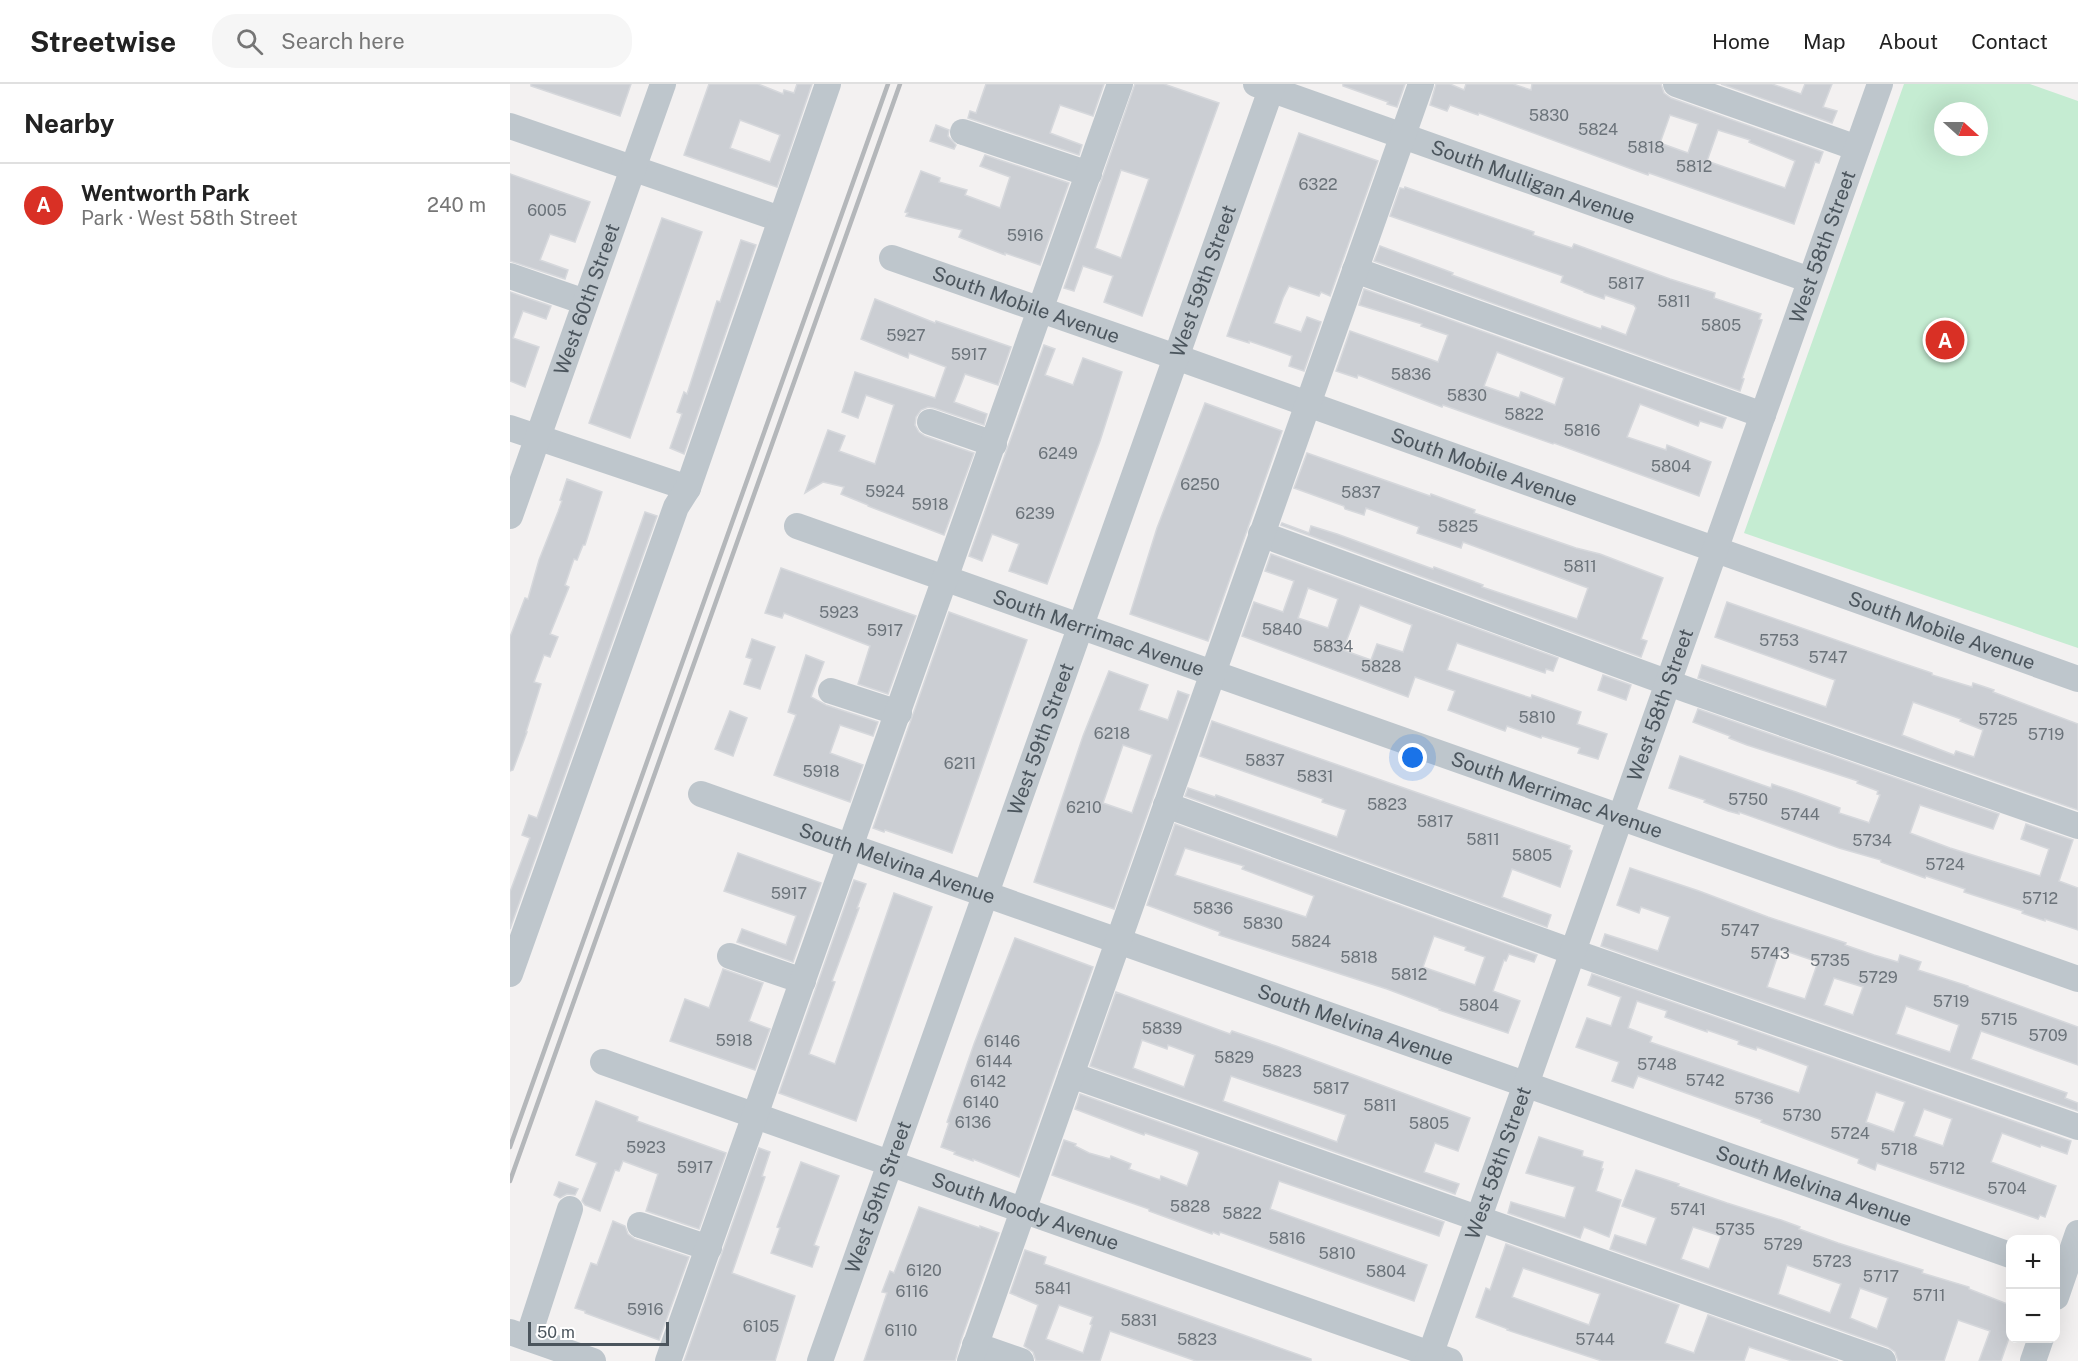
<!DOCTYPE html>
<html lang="en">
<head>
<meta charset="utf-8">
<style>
	:root { --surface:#fff; --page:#f6f6f6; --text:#222; --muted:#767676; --line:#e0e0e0; --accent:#d93025 }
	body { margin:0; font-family:"Public Sans",sans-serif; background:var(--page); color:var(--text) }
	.controls { position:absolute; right:18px; bottom:18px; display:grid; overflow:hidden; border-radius:12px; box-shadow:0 6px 24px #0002 }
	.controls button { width:54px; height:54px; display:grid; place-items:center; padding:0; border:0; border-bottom:2px solid var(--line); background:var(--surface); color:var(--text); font:30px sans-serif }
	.compass { position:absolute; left:1424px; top:18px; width:54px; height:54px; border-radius:50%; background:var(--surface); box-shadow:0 6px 24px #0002; rotate:111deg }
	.scale { position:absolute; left:18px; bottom:15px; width:141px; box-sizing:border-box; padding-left:6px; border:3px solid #4b555d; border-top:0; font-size:16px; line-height:21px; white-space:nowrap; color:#4b555d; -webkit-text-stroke:4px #fff; paint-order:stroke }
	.you { position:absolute; left:903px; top:674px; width:21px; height:21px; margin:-15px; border:4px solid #fff; border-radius:50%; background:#1a73e8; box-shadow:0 0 0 9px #1a73e833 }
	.badge { display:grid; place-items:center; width:39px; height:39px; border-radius:50%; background:var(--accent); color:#fff; font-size:20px; font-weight:700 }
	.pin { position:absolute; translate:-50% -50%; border:3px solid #fff; box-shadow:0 2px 6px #0006 }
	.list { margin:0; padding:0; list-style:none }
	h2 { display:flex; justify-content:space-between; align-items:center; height:78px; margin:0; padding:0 24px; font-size:26px }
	h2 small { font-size:20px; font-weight:400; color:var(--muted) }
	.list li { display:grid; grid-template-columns:39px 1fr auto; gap:18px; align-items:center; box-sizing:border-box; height:84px; padding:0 24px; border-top:2px solid var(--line) }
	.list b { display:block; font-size:22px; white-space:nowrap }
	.list p { margin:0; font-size:20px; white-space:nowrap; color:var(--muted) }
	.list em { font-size:20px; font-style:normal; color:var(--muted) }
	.icon { flex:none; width:33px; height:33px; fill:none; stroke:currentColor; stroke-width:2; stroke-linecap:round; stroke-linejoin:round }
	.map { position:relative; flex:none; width:1568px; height:1277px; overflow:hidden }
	header { display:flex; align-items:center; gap:36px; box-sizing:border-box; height:84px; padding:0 30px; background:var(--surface); border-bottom:2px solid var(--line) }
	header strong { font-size:28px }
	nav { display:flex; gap:33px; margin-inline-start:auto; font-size:21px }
	.search { width:420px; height:54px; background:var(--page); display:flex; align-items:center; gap:15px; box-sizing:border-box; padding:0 21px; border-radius:24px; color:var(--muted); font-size:22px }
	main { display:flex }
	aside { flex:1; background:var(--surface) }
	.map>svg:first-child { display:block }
	.green { fill:#c5ecd2; fill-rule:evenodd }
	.building { fill:#cbced3; stroke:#d6d8dc; stroke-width:1.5; fill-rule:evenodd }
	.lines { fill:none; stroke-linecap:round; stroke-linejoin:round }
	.minor { stroke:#bec6cc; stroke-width:26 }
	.rail { stroke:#b4b7ba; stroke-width:4.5 }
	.labels { text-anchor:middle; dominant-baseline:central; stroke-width:5; stroke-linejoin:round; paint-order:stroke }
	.number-label { font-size:16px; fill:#6b737a }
	.street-label { font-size:20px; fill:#4b555d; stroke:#fff }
</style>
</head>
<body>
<header>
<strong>Streetwise</strong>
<div class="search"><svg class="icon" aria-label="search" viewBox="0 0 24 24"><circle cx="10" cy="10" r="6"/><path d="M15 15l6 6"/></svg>Search here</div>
<nav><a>Home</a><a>Map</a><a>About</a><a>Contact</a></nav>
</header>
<main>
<aside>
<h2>Nearby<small></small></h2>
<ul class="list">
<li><span class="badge">A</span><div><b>Wentworth Park</b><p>Park · West 58th Street</p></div><em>240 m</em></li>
</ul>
</aside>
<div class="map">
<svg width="1568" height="1277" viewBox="0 0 1568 1277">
	<rect width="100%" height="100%" fill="#f3f1f1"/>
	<path class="green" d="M1394 0H1520L1568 17V564L1234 449ZM1433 27H1469V63H1433Z"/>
	<g class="building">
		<polygon points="21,0 121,0 110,32 21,2"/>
		<path d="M199 0H248L273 10 274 6 284 9 287 0H302L267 103 174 71ZM230 36 270 51 260 78 220 64Z"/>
		<polygon points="476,0 594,0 583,32 550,21 540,49 572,61 569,71 458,34 460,27 466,29"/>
		<path d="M625 0H654L709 19 632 232 594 218 603 192 573 182 564 207 554 204ZM611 86 639 95 611 174 585 164Z"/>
		<polygon points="833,0 895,0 887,23 877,20 878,18 833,2"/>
		<path d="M926 0H940L954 6 956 0H1003L1021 6 1022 0H1151L1154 9 1161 14 1313 68 1309 79 1305 78 1284 140 1139 89 1138 91 969 29 968 31 940 21 937 27 920 21ZM1160 31 1188 40 1178 69 1150 59ZM1208 46 1240 56 1239 58 1285 77 1275 104 1197 77Z"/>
		<polygon points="1211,0 1262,0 1291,10 1295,0 1322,0 1313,23 1327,27 1322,39"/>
		<polygon points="426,41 439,46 438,52 446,61 444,65 420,57"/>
		<polygon points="789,49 868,77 820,212 811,208 809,212 779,202 773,214 764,239 791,248 797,233 811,238 794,287 779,282 782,272 739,257 739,259 717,252"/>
		<polygon points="475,71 559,99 530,181 495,169 495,171 449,153 452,146 396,132 398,129 395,128 411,87 430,94 429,98 457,106 455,111 490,124 500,93 470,82"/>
		<polygon points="0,90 80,118 65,158 40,150 30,176 58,186 55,195 0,177"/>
		<polygon points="895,103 1024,148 1023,151 1062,164 1064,160 1160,195 1205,209 1204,214 1251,230 1249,235 1252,236 1232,294 1234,295 1230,307 864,177 870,162 943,189 942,191 1057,233 1091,245 1092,242 1116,251 1126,224 1124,221 1095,211 1094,215 1074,208 1074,207 1051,198 1053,192 880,132 890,104 894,105"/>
		<polygon points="152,134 192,148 120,354 79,339"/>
		<polygon points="231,156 246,161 174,370 160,364 172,330 167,328 174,308 177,310 207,217 210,218"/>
		<path d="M854 205 1216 334 1212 344 1190 337 1188 342 1130 320 1117 353 1156 366 1157 361 1201 378 1189 412 1044 359 1043 360 933 321 932 323 848 291 847 294 826 287 840 247 928 278 938 251 911 242 912 240 849 221ZM987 268 1054 294 1045 321 1011 308 1009 314 974 302Z"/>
		<polygon points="0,208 41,222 36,235 13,227 3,254 29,263 15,303 0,297"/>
		<polygon points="365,215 425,239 426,237 501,263 488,301 455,290 444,318 477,330 474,341 424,324 418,323 411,326 406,333 405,341 409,348 415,352 464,369 434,451 358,422 358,421 331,410 334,403 313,398 295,409 318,346 335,352 329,367 365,380 384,321 356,311 348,334 332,328 345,288 425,314 436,283 399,269 398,274 351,255"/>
		<polygon points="534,261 545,265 535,291 563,301 573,274 612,288 590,357 537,500 499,487 509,460 482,450 472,477 459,472"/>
		<polygon points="695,319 772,347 698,557 620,530 647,444"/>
		<polygon points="797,369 920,412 921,410 940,417 965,426 964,429 1066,464 1090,470 1153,494 1131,555 1137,557 1131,573 771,441 772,439 799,449 801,442 827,450 923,485 924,483 973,501 972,503 1067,535 1078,504 953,458 951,464 907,449 909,443 856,424 854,431 835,425 834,422 784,404"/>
		<polygon points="57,395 92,408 75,461 73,461 67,476 64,475 55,501 59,503 40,550 48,553 40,573 34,571 24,598 31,600 16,648 17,648 3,686 0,687 0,553 15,514 18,515 29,476 48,428 52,417 50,416"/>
		<polygon points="135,428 147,432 0,845 0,808 20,754 12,751 19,731 27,734"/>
		<path d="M761 470 1048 574 1043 587 1036 585 1035 589 947 559 937 586 1021 614 1022 611 1071 628 1067 640 1097 650 1088 675 1068 669 1070 664 1032 652 1031 654 997 642 995 647 938 626 945 607 905 593 898 613 732 552 744 518 773 528 784 497 755 487ZM798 504 828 515 818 544 788 534ZM850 521 902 541 893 568 867 560 861 576 833 566Z"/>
		<polygon points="271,484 406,532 378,610 348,600 360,562 274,529 272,534 255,529"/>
		<path d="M1217 518 1392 579 1422 589V591L1462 603 1463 599 1484 606 1483 608 1568 640V726L1188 594 1192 581 1316 623 1325 596 1205 553ZM1403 618 1451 635 1450 637 1473 646 1464 673 1446 667 1444 671 1392 651Z"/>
		<polygon points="439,528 517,556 442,769 375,746 374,748 363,744"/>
		<polygon points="242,555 265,563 250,605 234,600 242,575 236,573"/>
		<polygon points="296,571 314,578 301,613 316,621 368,638 363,652 330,641 320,669 353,681 340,718 264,691 286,631 278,628"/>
		<path d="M599 587 638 601 629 626 658 636 668 607 679 611 604 825 524 798 573 652ZM613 661 642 671 622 729 593 719Z"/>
		<polygon points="1093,591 1121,601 1116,616 1088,606"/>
		<polygon points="1188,625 1489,730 1483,745 1410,721 1400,749 1440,764 1530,792 1539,765 1511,755 1516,740 1563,756 1549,797 1568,804 1568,846 1535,835 1535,837 1512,829 1513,827 1454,808 1455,805 1416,792 1415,794 1371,778 1371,776 1329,764 1229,728 1229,730 1218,727 1194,718 1195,716 1159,704 1170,672 1261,704 1262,700 1286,708 1330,724 1329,729 1357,738 1359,739 1370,711 1367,710 1368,707 1347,699 1348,697 1237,661 1219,654 1220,652 1183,638"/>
		<polygon points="220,627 237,634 223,672 205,665"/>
		<polygon points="702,637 1060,762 1059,765 1062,767 1050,803 1002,785 992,813 1041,831 1037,843 675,712 678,704 705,713 706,711 827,753 836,726 812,718 813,715 690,672"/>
		<path d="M665 740 1027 871 1024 878 999 870 996 877 994 876 983 907 1010 917 998 949 929 926 930 925 877 905 709 851 710 848 637 821ZM675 764 734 782 732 785 804 812 796 833 665 791ZM924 852 956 863 955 866 975 873 965 901 913 883Z"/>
		<polygon points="228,769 311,799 283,878 227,858 232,845 276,861 286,832 214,807"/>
		<path d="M1120 784 1189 807 1258 833 1336 859 1335 861 1364 871 1388 878 1390 871 1411 878 1408 886 1458 902V903L1568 943V981L1471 947 1461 975 1557 1009 1555 1014 1568 1019V1027L1091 862 1095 850 1148 867 1160 833 1131 823 1129 829 1107 821ZM1270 865 1308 878 1295 915 1257 903ZM1324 894 1353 903 1343 931 1314 921ZM1396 922 1449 941 1440 968 1386 950Z"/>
		<polygon points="344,796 356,800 347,824 349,824 322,897 325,898 299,970 325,980 384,809 422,823 346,1037 269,1009"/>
		<polygon points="505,854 583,883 509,1093 463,1075 463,1077 444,1070 445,1068 431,1063 439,1039 437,1038 464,960"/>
		<polygon points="213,885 253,899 239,937 260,945 245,986 160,957 175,915 199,924"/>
		<path d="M1082 890 1561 1057 1557 1070 1531 1061 1530 1063 1492 1049 1481 1078 1546 1102 1535 1133 1530 1131 1528 1135 1367 1079 1365 1086 1348 1079 1349 1075 1251 1038 1252 1036 1128 992 1123 1004 1102 997 1109 978 1066 963 1077 934 1101 942 1111 913 1078 901ZM1127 917 1157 927 1155 933 1197 948V946L1229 957 1228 960 1246 966 1247 963 1298 982 1289 1009 1140 958 1142 953 1118 944ZM1366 1008 1395 1018 1384 1048 1356 1038ZM1414 1025 1442 1035 1433 1062 1404 1052Z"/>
		<path d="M606 908 720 950 722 947 766 962 960 1034 948 1067 925 1059 914 1088 949 1100 945 1110 580 982ZM632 956 657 965 658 961 685 971 674 1003 623 984ZM721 992 836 1031 827 1058 713 1017Z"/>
		<polygon points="570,1010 934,1138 929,1152 769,1097 760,1125 917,1181 904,1217 710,1148 709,1151 703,1148 702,1150 639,1127 639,1125 542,1091 554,1056 566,1060 565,1062 579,1069 600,1075 601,1072 621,1080 619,1085 650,1096 651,1092 677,1102 689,1069 687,1067 635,1049 634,1051 615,1044 565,1025"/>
		<polygon points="86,1017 128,1033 127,1037 216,1069 189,1145 136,1127 148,1090 113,1077 109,1087 105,1086 90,1127 75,1121 72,1117 87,1079 66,1071"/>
		<polygon points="1029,1053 1073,1067 1072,1072 1093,1078 1091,1085 1093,1085 1086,1107 1111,1116 1099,1153 1074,1143 1070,1154 998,1129 1001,1118 1055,1134 1065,1103 1016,1089"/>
		<polygon points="249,1064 260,1068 252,1092 255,1093 222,1189 285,1212 265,1277 174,1277"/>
		<polygon points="291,1078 329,1092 304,1161 309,1163 302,1183 261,1169 270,1144 267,1143"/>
		<path d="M1126 1086 1169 1100 1168 1102 1217 1119 1271 1136 1290 1143 1289 1145 1328 1159 1413 1186 1412 1189 1459 1203V1205L1500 1221V1251L1491 1277H1469L1480 1247 1448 1236 1434 1277H1388L1385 1268 1378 1263 1100 1165 1105 1151 1136 1161 1146 1134 1112 1122ZM1183 1143 1211 1152 1199 1185 1171 1175ZM1277 1181 1331 1200 1320 1229 1268 1210ZM1350 1204 1378 1214 1367 1245 1340 1234Z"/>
		<polygon points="49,1098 68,1105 65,1111 57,1110 50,1114 44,1111"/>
		<polygon points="409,1123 470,1144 470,1142 489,1149 451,1256 445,1277 354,1277 377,1209 372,1208 380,1187 384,1189"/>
		<polygon points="103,1137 115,1142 118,1150 125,1155 179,1173 149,1256 75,1229 75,1227 65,1224 81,1179 87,1181"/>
		<path d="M996 1160 1169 1221 1155 1259 1184 1269 1198 1231 1328 1277H1282L1239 1263 1234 1277H1092L997 1246 998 1245 966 1233 976 1204 980 1206ZM1013 1184 1090 1210 1079 1241 1002 1213Z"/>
		<path d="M515 1166 536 1173 534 1180 756 1259 801 1275V1277H686L600 1247 590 1277H526L523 1268 514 1262 528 1221 500 1209ZM549 1221 583 1233 580 1240 582 1241 573 1269 536 1255Z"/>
	</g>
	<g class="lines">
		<g class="minor">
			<path id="s1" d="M746 0 1300 196"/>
			<polyline points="1166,0 1347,64"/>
			<polyline points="0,42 270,135"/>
			<polyline points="453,48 579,90"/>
			<path id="s2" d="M382 174 666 273 1568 595"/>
			<polyline points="845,186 1253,331"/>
			<polyline points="0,192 75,218"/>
			<polyline points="420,338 484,360"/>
			<polyline points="0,344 178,404"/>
			<path id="s3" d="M0 432 153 0"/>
			<path id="s4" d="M287 442 1568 895"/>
			<polyline points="751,450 1178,606 1568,742"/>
			<polyline points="321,607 389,629"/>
			<path id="s5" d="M191 710 1500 1171"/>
			<polyline points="656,721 1063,868 1568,1043"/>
			<polyline points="220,872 293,897"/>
			<polyline points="0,890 166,423 178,404 318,0"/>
			<path id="s6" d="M93 978 940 1277"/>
			<polyline points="561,991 1373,1277"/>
			<polyline points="130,1141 199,1164"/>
			<polyline points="1546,1213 1568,1149"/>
			<polyline points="0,1248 83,1277"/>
			<polyline points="18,1254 60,1125"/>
			<polyline points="465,1261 511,1277"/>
			<polyline points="158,1277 610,0"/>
			<path id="s7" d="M310 1277 763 0"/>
			<polyline points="460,1277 911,0"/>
			<path id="s8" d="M918 1277 1370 0"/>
			<polyline points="1523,1277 1531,1254"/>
		</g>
		<g class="rail">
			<polyline points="0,1063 378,0"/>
			<polyline points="0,1097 390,0"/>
		</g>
	</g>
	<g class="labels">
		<g class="number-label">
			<text x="1039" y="31">5830</text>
			<text x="1088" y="45">5824</text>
			<text x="1136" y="63">5818</text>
			<text x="1184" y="82">5812</text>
			<text x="808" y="100">6322</text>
			<text x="37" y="126">6005</text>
			<text x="515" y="151">5916</text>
			<text x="1116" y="199">5817</text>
			<text x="1164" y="217">5811</text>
			<text x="1211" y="241">5805</text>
			<text x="396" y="251">5927</text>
			<text x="459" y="270">5917</text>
			<text x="901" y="290">5836</text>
			<text x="957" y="311">5830</text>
			<text x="1014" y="330">5822</text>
			<text x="1072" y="346">5816</text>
			<text x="548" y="369">6249</text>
			<text x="1161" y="382">5804</text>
			<text x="690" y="400">6250</text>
			<text x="375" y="407">5924</text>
			<text x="851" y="408">5837</text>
			<text x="420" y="420">5918</text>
			<text x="525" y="429">6239</text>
			<text x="948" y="442">5825</text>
			<text x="1070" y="482">5811</text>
			<text x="329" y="528">5923</text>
			<text x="772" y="545">5840</text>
			<text x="375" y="546">5917</text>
			<text x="1269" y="556">5753</text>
			<text x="823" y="562">5834</text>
			<text x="1318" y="573">5747</text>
			<text x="871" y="582">5828</text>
			<text x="1027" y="633">5810</text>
			<text x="1488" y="635">5725</text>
			<text x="602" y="649">6218</text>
			<text x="1536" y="650">5719</text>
			<text x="755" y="676">5837</text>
			<text x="450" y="679">6211</text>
			<text x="311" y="687">5918</text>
			<text x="805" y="692">5831</text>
			<text x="1238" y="715">5750</text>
			<text x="877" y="720">5823</text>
			<text x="574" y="723">6210</text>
			<text x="1290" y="730">5744</text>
			<text x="925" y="737">5817</text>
			<text x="973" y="755">5811</text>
			<text x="1362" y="756">5734</text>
			<text x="1022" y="771">5805</text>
			<text x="1435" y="780">5724</text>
			<text x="279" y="809">5917</text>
			<text x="1530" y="814">5712</text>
			<text x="703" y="824">5836</text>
			<text x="753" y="839">5830</text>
			<text x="1230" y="846">5747</text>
			<text x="801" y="857">5824</text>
			<text x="1260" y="869">5743</text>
			<text x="849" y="873">5818</text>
			<text x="1320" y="876">5735</text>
			<text x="899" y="890">5812</text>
			<text x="1368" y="893">5729</text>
			<text x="1441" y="917">5719</text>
			<text x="969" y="921">5804</text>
			<text x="1489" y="935">5715</text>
			<text x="652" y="944">5839</text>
			<text x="1538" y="951">5709</text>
			<text x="224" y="956">5918</text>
			<text x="492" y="957">6146</text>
			<text x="724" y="973">5829</text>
			<text x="484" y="977">6144</text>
			<text x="1147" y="980">5748</text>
			<text x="772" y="987">5823</text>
			<text x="1195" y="996">5742</text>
			<text x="478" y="997">6142</text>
			<text x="821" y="1004">5817</text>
			<text x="1244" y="1014">5736</text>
			<text x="471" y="1018">6140</text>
			<text x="870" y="1021">5811</text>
			<text x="1292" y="1031">5730</text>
			<text x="463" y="1038">6136</text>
			<text x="919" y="1039">5805</text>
			<text x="1340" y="1049">5724</text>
			<text x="136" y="1063">5923</text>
			<text x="1389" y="1065">5718</text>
			<text x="185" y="1083">5917</text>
			<text x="1437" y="1084">5712</text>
			<text x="1497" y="1104">5704</text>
			<text x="680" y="1122">5828</text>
			<text x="1178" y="1125">5741</text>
			<text x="732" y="1129">5822</text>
			<text x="1225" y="1145">5735</text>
			<text x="777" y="1154">5816</text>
			<text x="1273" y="1160">5729</text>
			<text x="827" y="1169">5810</text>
			<text x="1322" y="1177">5723</text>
			<text x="414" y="1186">6120</text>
			<text x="876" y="1187">5804</text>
			<text x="1371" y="1192">5717</text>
			<text x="543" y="1204">5841</text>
			<text x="402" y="1207">6116</text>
			<text x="1419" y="1211">5711</text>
			<text x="135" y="1225">5916</text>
			<text x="629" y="1236">5831</text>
			<text x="251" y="1242">6105</text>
			<text x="391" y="1246">6110</text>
			<text x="687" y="1255">5823</text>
			<text x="1085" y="1255">5744</text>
		</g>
		<g class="street-label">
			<text stroke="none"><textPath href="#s1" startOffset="294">South Mulligan Avenue</textPath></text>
			<text stroke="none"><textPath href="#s8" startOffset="1182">West 58th Street</textPath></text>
			<text stroke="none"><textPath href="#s7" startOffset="1146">West 59th Street</textPath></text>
			<text stroke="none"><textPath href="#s3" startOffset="230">West 60th Street</textPath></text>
			<text stroke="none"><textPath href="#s2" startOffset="142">South Mobile Avenue</textPath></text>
			<text stroke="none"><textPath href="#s2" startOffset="628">South Mobile Avenue</textPath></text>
			<text stroke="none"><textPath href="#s2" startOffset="1114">South Mobile Avenue</textPath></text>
			<text stroke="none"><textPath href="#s4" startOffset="320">South Merrimac Avenue</textPath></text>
			<text stroke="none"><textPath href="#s8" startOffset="696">West 58th Street</textPath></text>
			<text stroke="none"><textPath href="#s7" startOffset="660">West 59th Street</textPath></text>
			<text stroke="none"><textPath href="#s4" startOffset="806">South Merrimac Avenue</textPath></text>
			<text stroke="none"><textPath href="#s5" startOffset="208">South Melvina Avenue</textPath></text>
			<text stroke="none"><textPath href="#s5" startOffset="694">South Melvina Avenue</textPath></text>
			<text stroke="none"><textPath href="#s8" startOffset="210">West 58th Street</textPath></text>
			<text stroke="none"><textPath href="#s5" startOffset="1180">South Melvina Avenue</textPath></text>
			<text stroke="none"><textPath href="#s7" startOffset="174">West 59th Street</textPath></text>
			<text stroke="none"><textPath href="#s6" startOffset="448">South Moody Avenue</textPath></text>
		</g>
	</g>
</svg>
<div class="controls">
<button>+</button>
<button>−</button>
</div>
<svg class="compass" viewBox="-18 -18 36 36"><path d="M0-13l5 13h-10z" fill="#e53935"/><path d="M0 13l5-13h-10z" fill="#767676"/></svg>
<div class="scale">50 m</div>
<div class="you"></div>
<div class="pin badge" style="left:1435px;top:256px">A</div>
</div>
</main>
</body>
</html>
